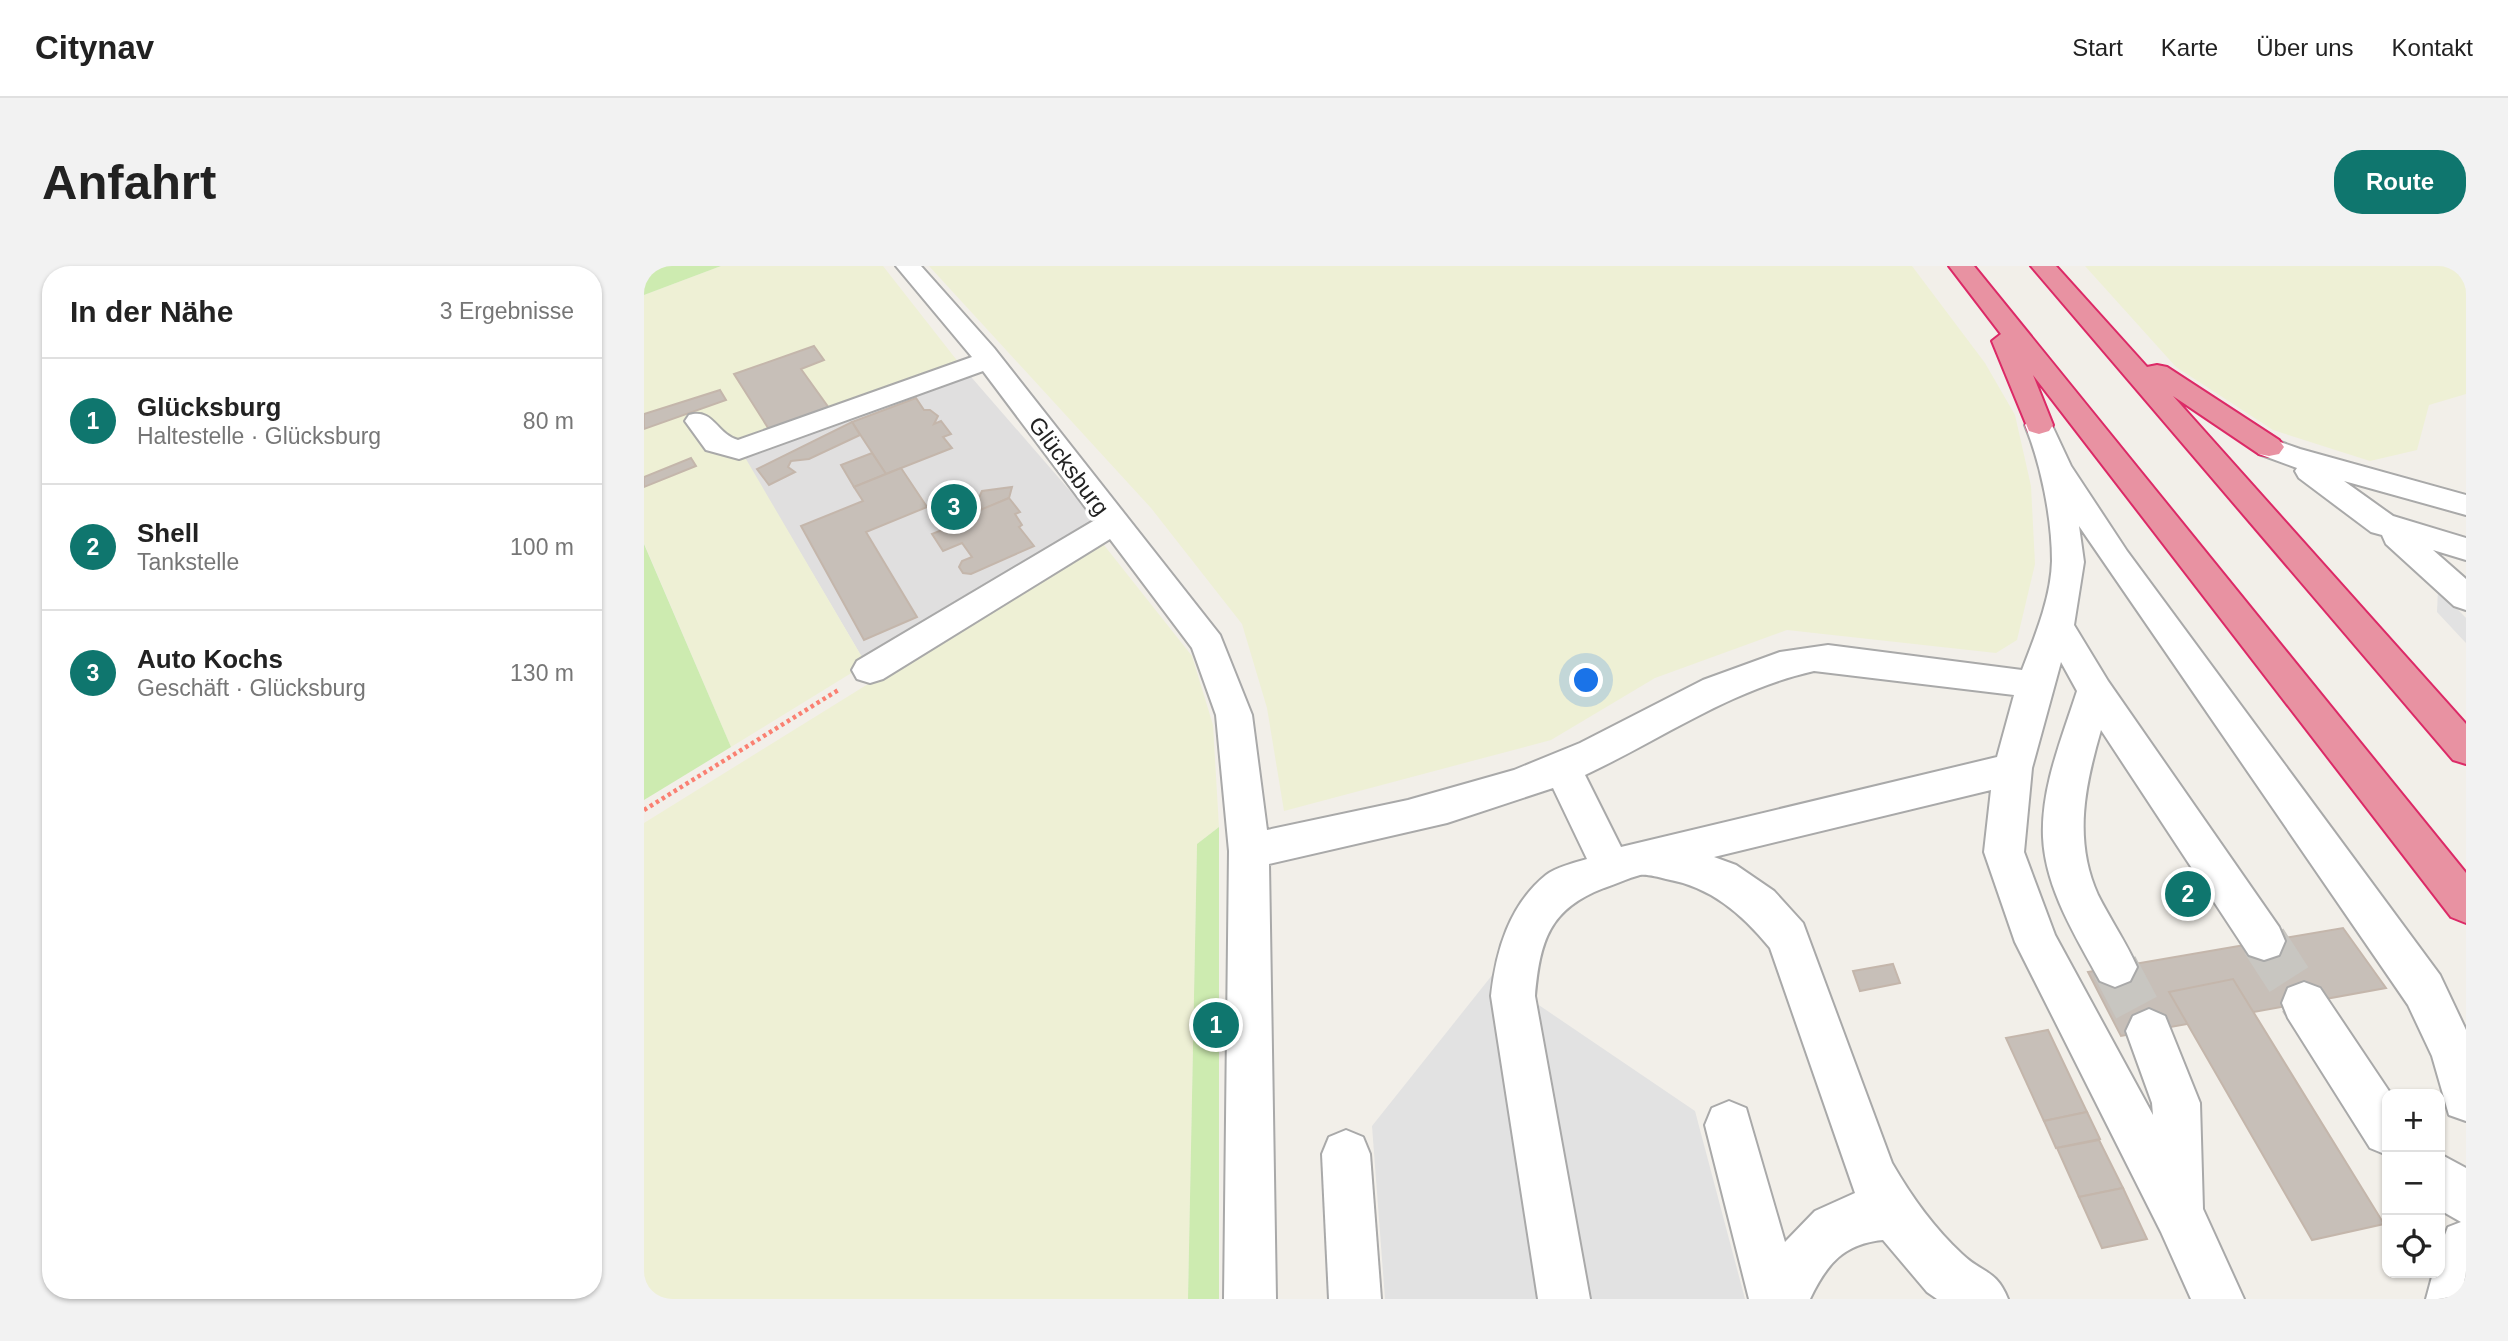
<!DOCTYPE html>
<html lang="de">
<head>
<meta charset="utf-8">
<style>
	:root { --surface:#fff; --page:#f2f2f2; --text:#222; --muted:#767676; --line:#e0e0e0; --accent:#0f766e }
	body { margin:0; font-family:Arial,sans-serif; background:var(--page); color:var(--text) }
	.controls { position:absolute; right:21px; bottom:21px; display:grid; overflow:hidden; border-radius:14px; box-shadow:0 2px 5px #0004 }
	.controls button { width:63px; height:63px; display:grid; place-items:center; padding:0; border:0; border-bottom:2px solid var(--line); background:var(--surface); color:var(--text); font:35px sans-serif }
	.you { position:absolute; left:943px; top:415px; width:24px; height:24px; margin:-18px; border:5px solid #fff; border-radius:50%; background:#1a73e8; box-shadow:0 0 0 10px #1a73e833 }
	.badge { display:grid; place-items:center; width:46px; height:46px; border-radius:50%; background:var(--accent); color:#fff; font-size:23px; font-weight:700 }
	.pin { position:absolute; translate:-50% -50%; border:4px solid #fff; box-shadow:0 2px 7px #0006 }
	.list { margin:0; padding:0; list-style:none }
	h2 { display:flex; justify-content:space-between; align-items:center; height:91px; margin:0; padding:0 28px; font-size:30px }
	h2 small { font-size:23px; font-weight:400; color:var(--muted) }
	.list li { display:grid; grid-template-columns:46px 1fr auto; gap:21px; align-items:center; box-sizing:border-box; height:126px; padding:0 28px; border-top:2px solid var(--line) }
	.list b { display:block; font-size:26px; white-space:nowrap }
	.list p { margin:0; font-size:23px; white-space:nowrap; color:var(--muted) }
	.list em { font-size:23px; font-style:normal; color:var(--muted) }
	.icon { flex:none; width:38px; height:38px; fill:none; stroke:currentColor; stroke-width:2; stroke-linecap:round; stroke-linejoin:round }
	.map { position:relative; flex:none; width:1822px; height:1033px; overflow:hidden; border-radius:28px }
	header { display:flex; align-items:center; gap:42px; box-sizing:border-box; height:98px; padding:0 35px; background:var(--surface); border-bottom:2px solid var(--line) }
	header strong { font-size:33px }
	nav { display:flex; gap:38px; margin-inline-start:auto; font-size:24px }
	.intro { display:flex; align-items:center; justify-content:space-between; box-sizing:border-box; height:168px; padding:0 42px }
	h1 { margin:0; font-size:49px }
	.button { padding:18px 32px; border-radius:28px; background:var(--accent); color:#fff; font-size:24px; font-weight:700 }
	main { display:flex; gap:42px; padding:0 42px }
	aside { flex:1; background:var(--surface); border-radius:28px; box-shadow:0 2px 5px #0004 }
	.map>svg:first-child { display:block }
	.residential { fill:#e0dfdf }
	.farmland { fill:#eef0d5 }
	.grass { fill:#cdebb0 }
	.parking { fill:#e2e2e2 }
	.building { fill:#c7bfb8; stroke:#c4b6ab; stroke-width:2 }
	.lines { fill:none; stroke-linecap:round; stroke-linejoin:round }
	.minor-tunnel { stroke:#c8c6c1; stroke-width:46; stroke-dasharray:46 23; stroke-linecap:butt }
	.minor-casing { stroke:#a9a9a9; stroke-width:4 }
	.highway-casing { stroke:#dc2a67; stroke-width:4 }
	.path { stroke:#fa8072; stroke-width:4.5; stroke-dasharray:3.5 3.5; stroke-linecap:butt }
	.minor { fill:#fff; fill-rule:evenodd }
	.highway { fill:#e892a2; fill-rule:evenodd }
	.labels { text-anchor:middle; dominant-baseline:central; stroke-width:7; stroke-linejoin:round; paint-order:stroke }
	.street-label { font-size:23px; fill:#222; stroke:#fff }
</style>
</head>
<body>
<header>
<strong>Citynav</strong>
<nav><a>Start</a><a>Karte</a><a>Über uns</a><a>Kontakt</a></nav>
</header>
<div class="intro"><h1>Anfahrt</h1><a class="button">Route</a></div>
<main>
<aside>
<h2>In der Nähe<small>3 Ergebnisse</small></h2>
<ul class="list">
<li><span class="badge">1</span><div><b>Glücksburg</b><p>Haltestelle · Glücksburg</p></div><em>80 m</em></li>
<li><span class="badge">2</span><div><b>Shell</b><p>Tankstelle</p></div><em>100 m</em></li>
<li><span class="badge">3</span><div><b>Auto Kochs</b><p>Geschäft · Glücksburg</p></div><em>130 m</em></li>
</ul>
</aside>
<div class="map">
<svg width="1822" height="1033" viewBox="0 0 1822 1033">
	<rect width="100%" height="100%" fill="#f2efe9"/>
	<polygon class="residential" points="315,97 454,257 222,398 98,188"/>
	<g class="farmland">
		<polygon points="77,0 239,0 315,97 99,188 222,398 87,481 0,277 0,29"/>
		<polygon points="285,0 1268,0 1341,97 1371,149 1387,220 1391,298 1373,374 1352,387 1143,364 1011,412 907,474 640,545 623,442 598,358 507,242"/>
		<polygon points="1441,0 1822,0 1822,128 1785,139 1773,184 1726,195 1629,164 1532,101"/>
		<polygon points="456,274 548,390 569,459 575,561 553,578 544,1033 0,1033 0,557"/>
	</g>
	<g class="grass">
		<polygon points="0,0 77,0 0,29"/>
		<polygon points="0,278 87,481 0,534"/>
		<polygon points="575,561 575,1033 544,1033 553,578"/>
	</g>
	<g class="parking">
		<polygon points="1794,323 1822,352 1822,377 1793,346"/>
		<polygon points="849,708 1051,845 1101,1033 741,1033 728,860"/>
	</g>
	<g class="building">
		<polygon points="170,80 180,94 157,103 185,142 126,165 90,108"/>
		<polygon points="76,124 82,134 0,163 0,148"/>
		<polygon points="272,132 280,144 286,144 294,150 290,158 297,155 307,168 299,171 308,182 242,208 208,156"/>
		<polygon points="208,156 216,169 165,193 147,195 144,201 151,206 125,219 113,203"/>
		<polygon points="228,187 242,208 210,221 197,199"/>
		<polygon points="47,192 52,200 0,221 0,211"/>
		<polygon points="257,202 283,241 222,266 273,351 220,374 157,260 219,235 210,221"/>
		<polygon points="368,221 365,232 338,244 333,236 338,225"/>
		<polygon points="365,232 376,246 371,248 378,259 375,261 390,280 327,308 319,307 315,301 318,295 328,291 318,277 299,285 288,268 308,260 305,257"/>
		<polygon points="1699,662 1742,722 1477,770 1444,706"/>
		<polygon points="1249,698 1256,717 1216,725 1209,705"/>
		<polygon points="1589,713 1740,958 1668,974 1525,726"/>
		<polygon points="1404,764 1443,846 1400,855 1362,772"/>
		<polygon points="1443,846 1456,873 1412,882 1400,855"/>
		<polygon points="1455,874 1479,922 1435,931 1413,882"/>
		<polygon points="1479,922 1503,973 1458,982 1435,931"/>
	</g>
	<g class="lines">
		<g class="minor-tunnel">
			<polyline points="1620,675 1660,737"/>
			<polyline points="1471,701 1505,765"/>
		</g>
		<defs>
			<g id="minor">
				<path d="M252 0H277L350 82 576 369 608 449 623 564 764 534 870 504 936 477 1059 414 1136 386 1184 379 1378 404C1391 370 1407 332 1408 295 1408 252 1397 198 1381 159L1385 153 1395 150 1405 153 1427 200 1483 285 1796 709 1822 764V855L1805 849 1788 790 1764 739 1435 260 1440 296 1430 359 1464 415 1635 661 1641 675 1635 689 1620 694 1605 689 1457 464C1441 519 1429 574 1454 629 1466 653 1482 676 1493 701L1486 715 1471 721 1456 715C1432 671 1401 622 1399 571 1397 521 1418 472 1433 425L1417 396 1388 502 1380 586 1411 669 1509 849 1508 837 1482 765 1489 750 1505 743 1521 750 1556 837 1559 943 1600 1033H1547L1517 966 1371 676 1340 586 1347 524 1070 591 1092 599 1130 625 1159 657 1248 897C1267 930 1290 962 1318 988 1339 1008 1352 1003 1364 1033H1293L1283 1026 1239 974C1199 978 1183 998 1166 1033H1105L1061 859 1068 842 1085 835 1102 842 1141 976 1171 945 1211 927 1126 682C1097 647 1067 621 1022 613 1014 611 1003 608 996 609 984 612 972 618 960 622 905 643 896 675 891 730L946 1033H894L847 730C852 685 865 639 902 609 912 601 930 597 943 593L909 522 803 557 625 598 632 1033H580L585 585 572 449 548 382 466 273 239 413 226 417 213 413 208 404 213 395 451 254 339 105 95 193 62 184 41 155 45 149C70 142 72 168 94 174L328 91ZM1170 405 1370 429 1353 491 977 581 941 509C1018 473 1086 424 1170 405Z"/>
				<polygon points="1625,172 1656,183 1822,229 1822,249 1700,215 1749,250 1822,272 1822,294 1789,284 1822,313 1822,344 1810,340 1742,278 1738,269 1727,266 1655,212 1651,205 1653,202 1615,188 1610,181 1615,174"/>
				<polygon points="1660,716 1676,722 1747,828 1743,828 1743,889 1726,882 1644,752 1638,737 1644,722"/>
				<polygon points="702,864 719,871 726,888 737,1033 685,1033 678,888 685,871"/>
				<polygon points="1796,888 1822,902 1822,1033 1782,1033 1789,1007 1796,1007 1796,982 1804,961 1817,956 1796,944"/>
			</g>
			<g id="highway">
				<polygon points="1305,0 1330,0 1822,607 1822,657 1807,651 1389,109 1409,159 1405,165 1395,168 1385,165 1348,75 1357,68"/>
				<polygon points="1387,0 1412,0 1503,101 1513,99 1523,101 1635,174 1640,181 1635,188 1625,190 1615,188 1529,130 1822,458 1822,498 1809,494"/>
			</g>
		</defs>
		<use href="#minor" class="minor-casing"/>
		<use href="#highway" class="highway-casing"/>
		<polyline class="path" points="0,544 196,423"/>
		<use href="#minor" class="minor"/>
		<use href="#highway" class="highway"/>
	</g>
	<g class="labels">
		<g class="street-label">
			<text transform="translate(425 200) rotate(53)">Glücksburg</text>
		</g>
	</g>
</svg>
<div class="controls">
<button>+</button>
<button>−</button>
<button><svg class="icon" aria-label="locate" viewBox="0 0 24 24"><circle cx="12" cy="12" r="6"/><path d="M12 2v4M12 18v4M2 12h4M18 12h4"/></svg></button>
</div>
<div class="you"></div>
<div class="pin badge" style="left:572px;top:759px">1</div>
<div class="pin badge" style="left:1544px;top:628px">2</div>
<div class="pin badge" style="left:310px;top:241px">3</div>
</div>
</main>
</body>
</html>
